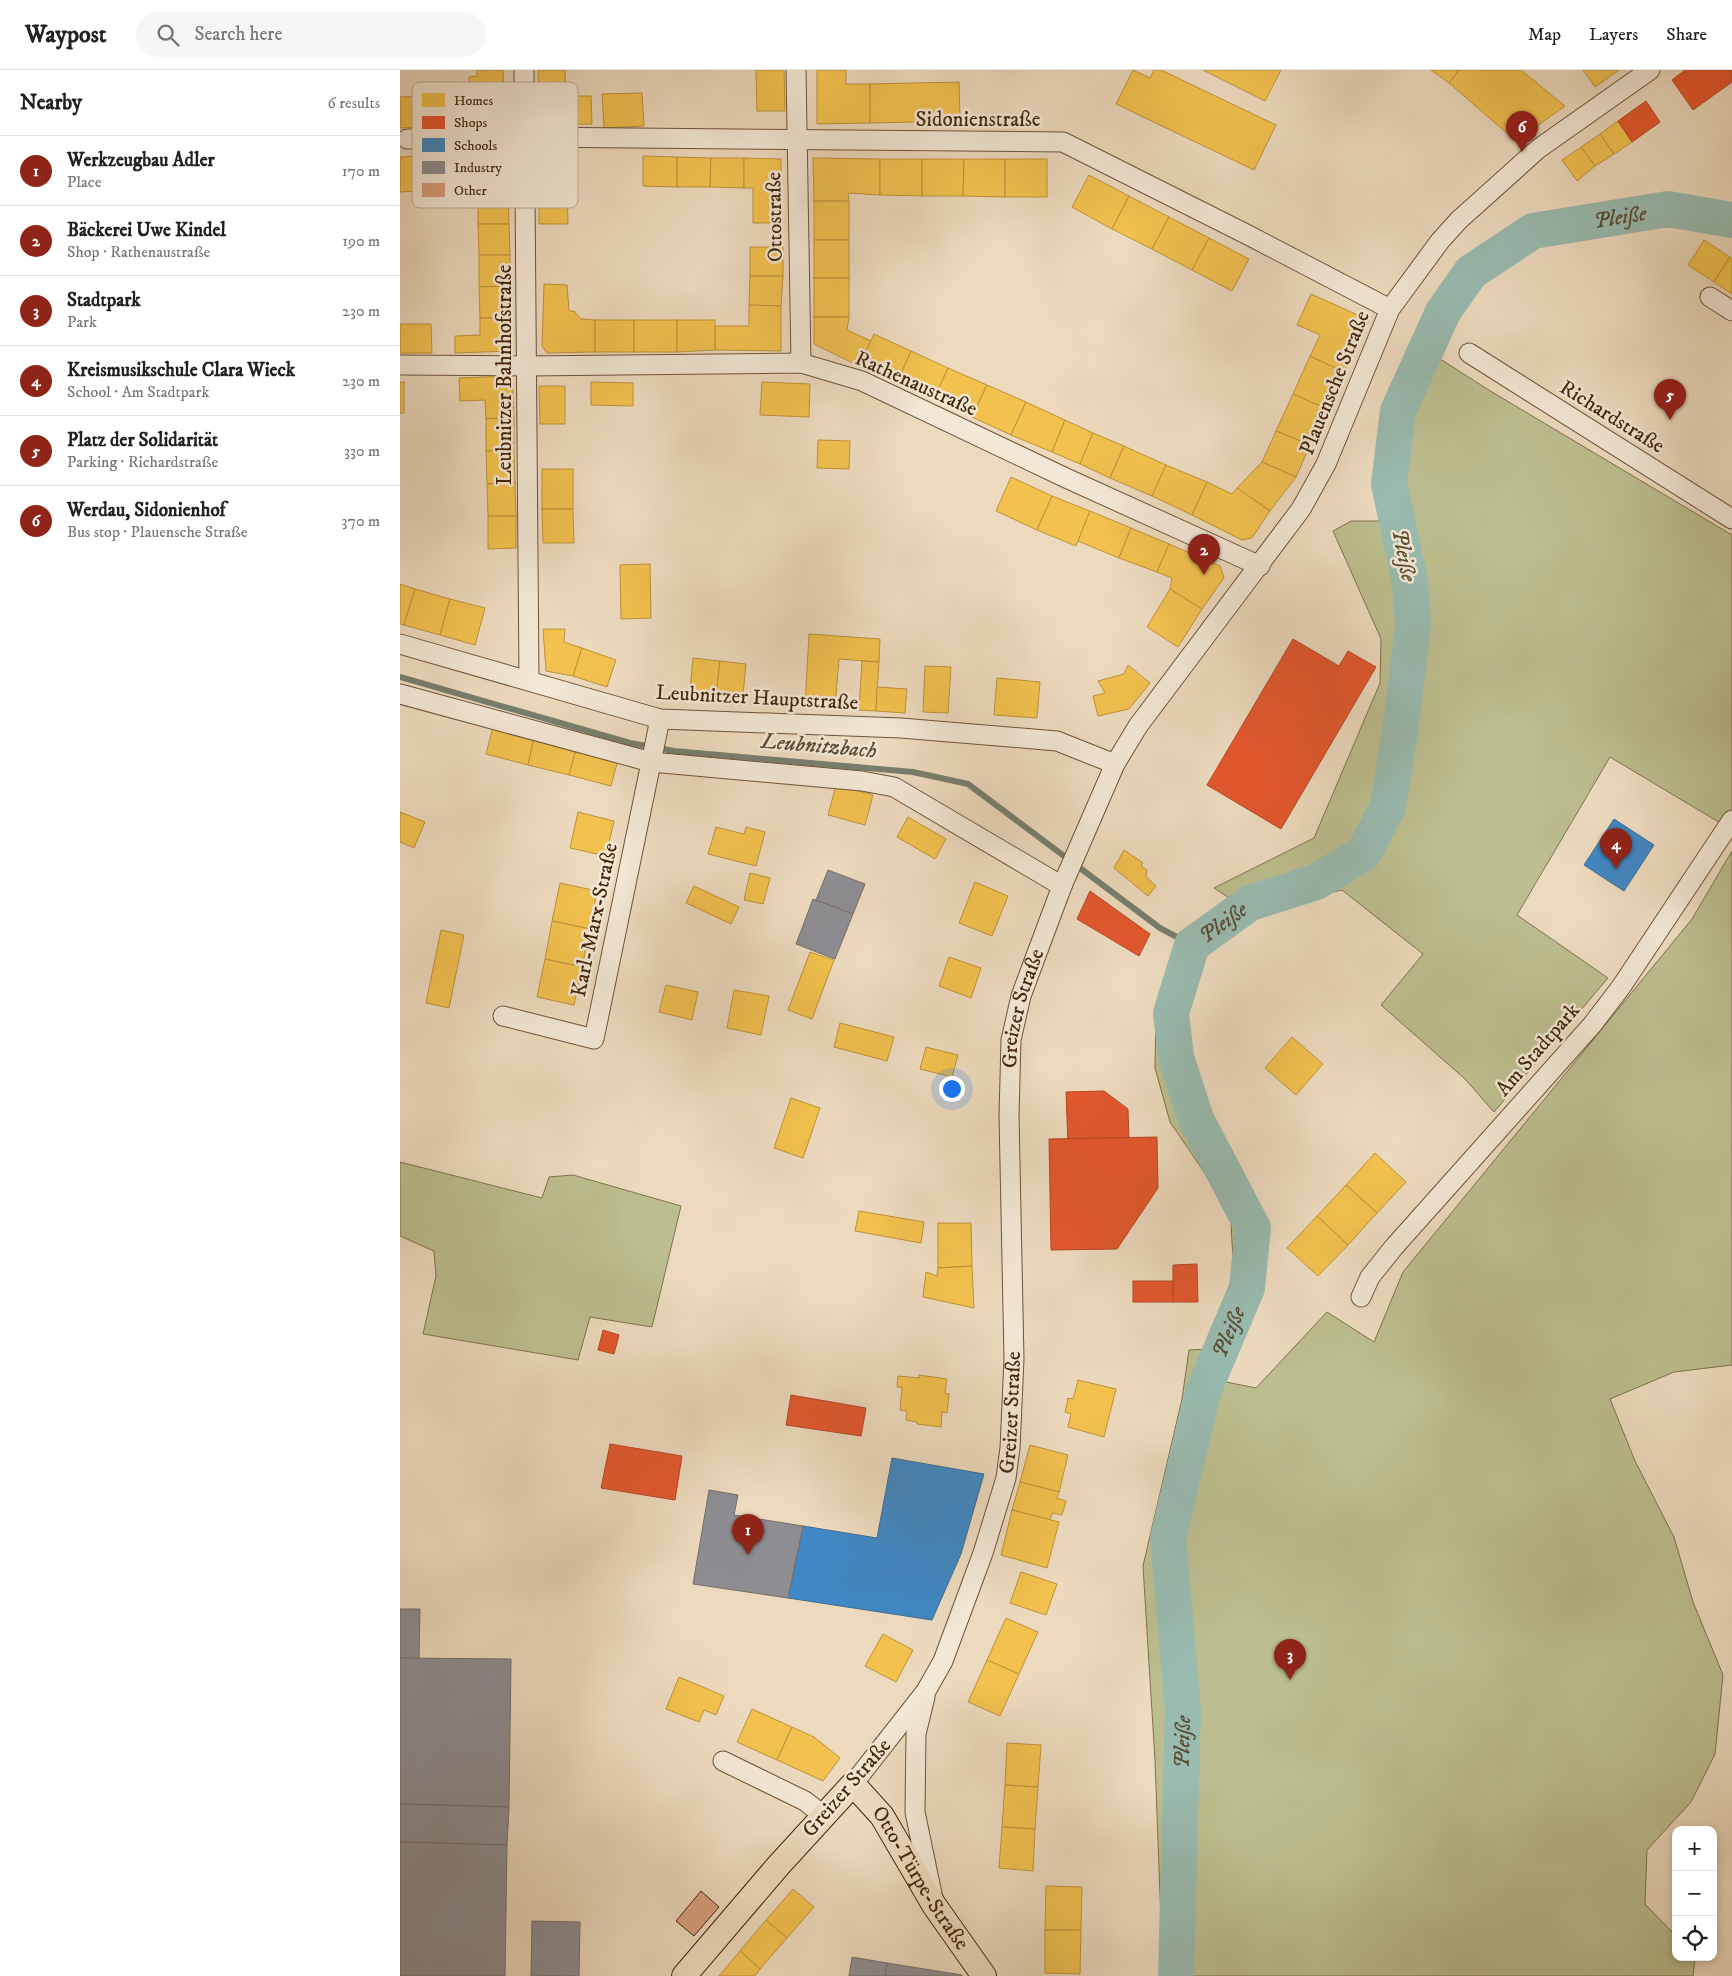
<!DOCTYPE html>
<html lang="en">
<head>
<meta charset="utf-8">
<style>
	:root { --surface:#fff; --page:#f6f6f6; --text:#202124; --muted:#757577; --line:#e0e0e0; --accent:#8f2418 }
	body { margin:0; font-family:"IM FELL DW Pica",serif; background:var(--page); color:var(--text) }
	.controls { position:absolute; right:15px; bottom:15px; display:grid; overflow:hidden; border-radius:10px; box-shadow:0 2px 8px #0003 }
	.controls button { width:45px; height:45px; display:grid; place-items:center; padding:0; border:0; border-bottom:1px solid var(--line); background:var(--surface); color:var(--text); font:25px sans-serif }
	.you { position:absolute; left:551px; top:1018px; width:18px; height:18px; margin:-12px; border:4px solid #fff; border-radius:50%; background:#1a73e8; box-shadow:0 0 0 8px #1a73e833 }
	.badge { display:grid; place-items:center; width:32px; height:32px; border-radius:50%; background:var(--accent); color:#fff; font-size:16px; font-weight:700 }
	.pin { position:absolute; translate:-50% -41px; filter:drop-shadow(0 1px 2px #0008) }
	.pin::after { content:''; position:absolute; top:26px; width:18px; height:15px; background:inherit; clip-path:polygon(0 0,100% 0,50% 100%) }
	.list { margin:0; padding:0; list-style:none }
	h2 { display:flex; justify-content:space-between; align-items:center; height:65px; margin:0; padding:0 20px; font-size:21px }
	h2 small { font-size:16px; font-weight:400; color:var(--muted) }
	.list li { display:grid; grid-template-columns:32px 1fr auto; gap:15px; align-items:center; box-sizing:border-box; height:70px; padding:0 20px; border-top:1px solid var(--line) }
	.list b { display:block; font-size:19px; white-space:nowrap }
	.list p { margin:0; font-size:16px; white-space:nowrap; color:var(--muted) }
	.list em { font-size:16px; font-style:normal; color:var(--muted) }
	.icon { flex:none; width:28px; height:28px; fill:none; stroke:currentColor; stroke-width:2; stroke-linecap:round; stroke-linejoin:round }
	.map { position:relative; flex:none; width:1332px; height:1906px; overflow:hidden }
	header { display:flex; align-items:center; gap:30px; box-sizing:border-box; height:70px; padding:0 25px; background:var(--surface); border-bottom:1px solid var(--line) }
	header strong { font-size:24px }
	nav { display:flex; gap:28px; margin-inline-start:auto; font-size:18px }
	.search { width:350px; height:45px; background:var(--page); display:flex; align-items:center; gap:12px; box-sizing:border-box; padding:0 18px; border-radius:28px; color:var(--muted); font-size:19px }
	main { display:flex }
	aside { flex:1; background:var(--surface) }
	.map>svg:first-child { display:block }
	.green { fill:#bcbe8f; stroke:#80724d }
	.homes { fill:#f2c14e; stroke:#be923a }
	.shops { fill:#e4572e; stroke:#b44824 }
	.schools { fill:#3f88c5; stroke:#406b8d }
	.industry { fill:#8d8d92; stroke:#776e6a }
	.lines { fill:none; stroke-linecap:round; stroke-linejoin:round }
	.stream { stroke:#777f6e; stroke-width:6 }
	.river { stroke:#99bbb0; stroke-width:36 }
	.building { fill:#d99f7d; stroke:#44260b }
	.minor-casing { stroke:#6e5338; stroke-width:21 }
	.major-casing { stroke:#44260b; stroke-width:26 }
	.minor { stroke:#f3e7d5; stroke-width:19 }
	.major { stroke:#eddabe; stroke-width:24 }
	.labels { text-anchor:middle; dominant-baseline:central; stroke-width:5; stroke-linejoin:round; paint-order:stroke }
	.street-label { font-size:21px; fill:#44260b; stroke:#f3e7d5 }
	.water-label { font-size:22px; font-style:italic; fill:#594b34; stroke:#f3e7d5 }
	.key { fill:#f3e7d5; stroke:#bead98; stroke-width:1 }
	.key-label { font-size:14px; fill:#44260b }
</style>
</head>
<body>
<header>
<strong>Waypost</strong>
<div class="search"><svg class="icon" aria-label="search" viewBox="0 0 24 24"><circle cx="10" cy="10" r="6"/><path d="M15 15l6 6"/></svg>Search here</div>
<nav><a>Map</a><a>Layers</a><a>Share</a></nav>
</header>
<main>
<aside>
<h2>Nearby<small>6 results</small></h2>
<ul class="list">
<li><span class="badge">1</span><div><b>Werkzeugbau Adler</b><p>Place</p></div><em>170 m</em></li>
<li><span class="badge">2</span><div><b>Bäckerei Uwe Kindel</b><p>Shop · Rathenaustraße</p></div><em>190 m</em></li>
<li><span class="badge">3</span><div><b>Stadtpark</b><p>Park</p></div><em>230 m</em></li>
<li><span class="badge">4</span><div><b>Kreismusikschule Clara Wieck</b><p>School · Am Stadtpark</p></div><em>230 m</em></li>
<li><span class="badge">5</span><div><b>Platz der Solidarität</b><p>Parking · Richardstraße</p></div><em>330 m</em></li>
<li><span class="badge">6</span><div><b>Werdau, Sidonienhof</b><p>Bus stop · Plauensche Straße</p></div><em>370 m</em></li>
</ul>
</aside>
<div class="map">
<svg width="1332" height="1906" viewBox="0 0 1332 1906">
	<rect width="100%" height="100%" fill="#eddabe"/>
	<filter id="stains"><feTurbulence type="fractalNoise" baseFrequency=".004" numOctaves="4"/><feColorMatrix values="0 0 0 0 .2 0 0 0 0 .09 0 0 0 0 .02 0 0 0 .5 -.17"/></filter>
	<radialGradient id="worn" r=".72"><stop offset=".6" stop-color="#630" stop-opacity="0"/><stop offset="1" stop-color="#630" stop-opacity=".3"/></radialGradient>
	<g class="green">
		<polygon points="1026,280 1092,322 1332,465 1332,741 1322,754 1210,687 1117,845 1208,908 1094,1042 1065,1009 981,935 1023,884 942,820 874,834 837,853 799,889 784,935 783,971 799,1026 833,1092 861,1138 861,1186 851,1242 828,1291 826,1312 856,1318 927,1242 974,1272 1003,1202 1292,849 1332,781 1332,1295 1274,1302 1210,1329 1235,1391 1274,1467 1293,1532 1323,1605 1315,1684 1291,1732 1247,1780 1245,1834 1276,1866 1276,1887 1295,1887 1293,1906 763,1906 755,1690 743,1496 782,1329 789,1280 809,1279 828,1233 833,1192 831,1152 804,1102 770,1052 755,998 756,941 768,902 779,874 837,833 814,818 914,768 980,613 981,569 933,461 951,451 997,451 989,414 998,341"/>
		<polygon points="0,1092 142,1128 149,1107 173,1105 281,1136 252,1257 190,1247 178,1290 23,1264 36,1206 34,1181 0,1166"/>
	</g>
	<g class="homes">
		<polygon points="77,0 103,0 104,23 75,24 75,19 70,20 69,7 77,6"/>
		<polygon points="138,0 165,0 166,23 139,24"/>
		<polygon points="356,0 384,0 385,41 357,41"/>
		<polygon points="417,0 446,0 446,14 470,14 470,53 417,54"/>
		<polygon points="733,0 750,8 754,0 761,0 876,55 854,100 716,34"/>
		<polygon points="803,0 881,0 865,31"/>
		<polygon points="1031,0 1059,0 1049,13"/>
		<polygon points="1059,0 1121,0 1165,36 1116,71 1049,13"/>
		<polygon points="1183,0 1219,0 1195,17"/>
		<polygon points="559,12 560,51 470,53 470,14"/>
		<polygon points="174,23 174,26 191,26 192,54 140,55 139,24"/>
		<polygon points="242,23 244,56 204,58 202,24"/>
		<polygon points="40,26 40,56 0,58 0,27"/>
		<polygon points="1218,51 1232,72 1214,84 1200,64"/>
		<polygon points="1200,64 1214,84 1195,96 1181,77"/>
		<polygon points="1181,77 1195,96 1177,111 1162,90"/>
		<polygon points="34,85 35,120 0,122 0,87"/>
		<polygon points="243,86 277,87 277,117 243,116"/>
		<polygon points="277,87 311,88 310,117 277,117"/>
		<polygon points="311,88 344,88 344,118 310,117"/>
		<polygon points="344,88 381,89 381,153 353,153 353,118 344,118"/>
		<polygon points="413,88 480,89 480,125 448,123 449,131 414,131"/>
		<polygon points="480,89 522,89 522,126 480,125"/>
		<polygon points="522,89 564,89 563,126 522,126"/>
		<polygon points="564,89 605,89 605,127 563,126"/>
		<rect x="605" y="89" width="42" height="38"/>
		<polygon points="689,105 729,126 712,159 672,137"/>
		<polygon points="139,120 167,120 168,154 139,154"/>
		<polygon points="78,122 108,123 109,154 78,154"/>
		<polygon points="729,126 769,147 752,179 712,159"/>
		<rect x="414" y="131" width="35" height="39"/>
		<polygon points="769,147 809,168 792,200 752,179"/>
		<polygon points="78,154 109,154 110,185 79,185"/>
		<polygon points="809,168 849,189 832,221 792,200"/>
		<rect x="414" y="170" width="35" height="38"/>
		<polygon points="1304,170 1330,187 1314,212 1288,195"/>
		<rect x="350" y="177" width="33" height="29"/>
		<polygon points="79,185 110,185 110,216 79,217"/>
		<polygon points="1330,187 1332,189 1332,224 1314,212"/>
		<polygon points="350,206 383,206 381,236 349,235"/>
		<rect x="414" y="208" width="35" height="39"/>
		<polygon points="144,214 167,215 169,241 174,241 181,249 195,250 195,282 147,283 142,276"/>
		<polygon points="110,216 111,248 80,248 79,217"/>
		<polygon points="911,224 969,250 944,302 910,286 920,265 897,255"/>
		<polygon points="349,235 381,236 381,281 315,280 315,256 349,256"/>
		<polygon points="414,247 449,247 447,260 471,271 459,296 414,274"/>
		<polygon points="80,248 111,248 112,281 55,283 55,266 80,265"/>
		<rect x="195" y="250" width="39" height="32"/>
		<rect x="234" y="250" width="43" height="32"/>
		<polygon points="277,250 315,250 315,280 277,282"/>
		<polygon points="0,254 31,254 32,283 0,283"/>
		<polygon points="474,264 511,281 497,313 459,296"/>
		<polygon points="511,281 548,298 534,329 497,313"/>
		<polygon points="910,286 944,302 927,339 893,324"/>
		<polygon points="548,298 587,315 572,347 534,329"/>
		<polygon points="112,306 114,347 86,349 85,330 60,331 59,308"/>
		<rect x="0" y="312" width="4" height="31"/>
		<polygon points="191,312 233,313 233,336 191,335"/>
		<polygon points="362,312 410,314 409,347 360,345"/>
		<polygon points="587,315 626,332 611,365 572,347"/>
		<polygon points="139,316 165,316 165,354 140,354"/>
		<polygon points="893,324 927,339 910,375 876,361"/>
		<polygon points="626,332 665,350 652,382 611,365"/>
		<polygon points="114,347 114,380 86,381 86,349"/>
		<polygon points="665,350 693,363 680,394 652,382"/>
		<polygon points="876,361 910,375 896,407 862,392"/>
		<polygon points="693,363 724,376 710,408 680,394"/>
		<polygon points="418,370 450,371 449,399 417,398"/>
		<polygon points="724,376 766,395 752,426 710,408"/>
		<polygon points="114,380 115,413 87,414 86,381"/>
		<polygon points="862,392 896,407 870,441 837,418"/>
		<polygon points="766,395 807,412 792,445 752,426"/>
		<rect x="142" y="399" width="31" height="40"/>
		<polygon points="611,407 652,426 637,460 596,441"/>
		<polygon points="807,412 832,424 837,418 870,441 852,468 842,470 792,445"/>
		<polygon points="115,413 116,446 88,446 87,414"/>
		<polygon points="652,426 690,441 676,476 637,460"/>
		<polygon points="142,439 173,439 174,473 143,473"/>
		<polygon points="690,441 731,458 719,488 678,471"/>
		<polygon points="88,446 116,446 116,478 88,479"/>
		<polygon points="731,458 769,474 757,502 719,488"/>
		<polygon points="769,474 820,496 824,508 802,539 770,519 772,508 757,502"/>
		<polygon points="250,494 251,548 221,549 220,495"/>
		<polygon points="0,514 15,519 4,555 0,554"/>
		<polygon points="15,519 50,529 40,565 4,555"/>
		<polygon points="770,519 802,539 778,577 747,557"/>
		<polygon points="50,529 85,538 75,575 40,565"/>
		<polygon points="143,559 165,559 164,572 182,578 173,606 146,601"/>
		<polygon points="409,564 480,569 479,592 439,589 435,637 405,635"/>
		<polygon points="182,578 216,590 207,617 173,606"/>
		<polygon points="293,588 320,591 315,633 289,630"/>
		<polygon points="320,591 346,594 342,635 315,633"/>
		<polygon points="462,591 479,592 476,641 459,640"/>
		<polygon points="728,595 750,613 729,639 698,646 693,626 705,623 698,611 724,604"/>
		<polygon points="525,596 551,597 548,643 523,642"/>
		<polygon points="597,608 640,612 637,648 594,645"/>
		<polygon points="477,617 507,619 505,643 476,641"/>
		<polygon points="93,657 134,668 128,695 86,684"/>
		<polygon points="134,668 176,679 169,705 128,695"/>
		<polygon points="176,679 218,690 211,716 169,705"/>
		<polygon points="436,715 473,725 465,755 428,745"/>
		<polygon points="0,742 25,752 14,778 0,772"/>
		<polygon points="178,742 214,751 206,786 170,778"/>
		<polygon points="508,747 546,769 535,789 497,767"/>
		<polygon points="316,757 344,764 346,757 365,762 356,796 308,784"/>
		<polygon points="724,780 743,793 741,796 747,800 746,807 756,816 748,826 714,798"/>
		<polygon points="350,803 370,808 363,834 344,830"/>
		<polygon points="575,812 608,826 592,866 559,853"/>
		<polygon points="160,813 197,821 190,859 152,851"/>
		<polygon points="294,816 339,837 331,854 286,833"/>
		<polygon points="152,851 190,859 182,897 145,889"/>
		<polygon points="41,860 64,865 49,938 26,933"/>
		<polygon points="410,882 434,890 412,949 388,940"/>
		<polygon points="549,887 581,898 571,928 539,916"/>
		<polygon points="145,889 182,897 174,935 137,927"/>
		<polygon points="266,915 298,922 292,950 259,942"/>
		<polygon points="334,920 369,926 361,965 327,958"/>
		<polygon points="440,953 494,967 487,991 434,977"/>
		<polygon points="892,967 923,994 896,1025 865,998"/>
		<polygon points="526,977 558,985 552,1007 520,999"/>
		<polygon points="391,1028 420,1038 403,1088 374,1078"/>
		<polygon points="975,1083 1006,1112 977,1143 946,1115"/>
		<polygon points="946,1115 977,1143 948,1175 917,1146"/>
		<polygon points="459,1141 524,1152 521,1173 455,1161"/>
		<polygon points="917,1146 948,1175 918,1206 887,1178"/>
		<polygon points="538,1153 571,1153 572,1196 538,1198"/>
		<polygon points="572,1196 574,1238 523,1227 526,1202 537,1206 538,1198"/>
		<polygon points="519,1305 547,1309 545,1323 549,1324 547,1343 542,1342 541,1357 517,1354 517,1352 506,1350 507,1341 500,1340 502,1317 497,1317 498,1306 519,1308"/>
		<polygon points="678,1310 716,1319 704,1367 668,1357 671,1344 665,1342 668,1328 673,1329"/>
		<polygon points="630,1375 668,1385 659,1422 620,1412"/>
		<polygon points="620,1412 659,1422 657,1428 666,1431 662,1445 652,1443 650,1450 612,1440"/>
		<polygon points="612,1440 659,1452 647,1498 601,1485"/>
		<polygon points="621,1502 657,1514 646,1545 610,1533"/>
		<polygon points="606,1548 638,1562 619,1604 587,1590"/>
		<polygon points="483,1564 513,1580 496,1612 465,1596"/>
		<polygon points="587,1590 619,1604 600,1646 568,1632"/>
		<polygon points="279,1607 324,1626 316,1645 304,1640 299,1652 266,1639"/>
		<polygon points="352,1639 392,1657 377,1690 337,1672"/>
		<polygon points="392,1657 414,1667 440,1688 423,1711 377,1690"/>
		<polygon points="607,1673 641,1675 638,1717 605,1715"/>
		<polygon points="605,1715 638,1717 635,1759 602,1757"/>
		<polygon points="602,1757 635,1759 633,1801 599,1798"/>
		<polygon points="646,1816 682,1817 681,1860 645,1860"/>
		<polygon points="393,1819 414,1837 387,1868 366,1850"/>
		<polygon points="366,1850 387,1868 360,1899 340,1881"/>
		<polygon points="645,1860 681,1860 680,1904 645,1903"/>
		<polygon points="340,1881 360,1899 355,1906 319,1906"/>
	</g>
	<g class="shops">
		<polygon points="1285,0 1332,0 1332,12 1293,40 1272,10"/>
		<polygon points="1246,31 1260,52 1232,72 1218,51"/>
		<polygon points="893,569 939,596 948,581 976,597 881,759 807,715"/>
		<polygon points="690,821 750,864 739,886 677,849"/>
		<polygon points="704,1021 728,1039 729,1073 668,1075 666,1022"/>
		<polygon points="757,1067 758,1118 717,1179 651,1180 649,1069"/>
		<polygon points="797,1194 798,1232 773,1232 773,1195"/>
		<rect x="733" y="1211" width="40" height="21"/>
		<polygon points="203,1260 219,1265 214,1284 198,1280"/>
		<polygon points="391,1325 466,1338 461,1366 386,1355"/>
		<polygon points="210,1374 282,1386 275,1430 201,1418"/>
	</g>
	<g class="schools">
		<polygon points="1214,749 1254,775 1224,821 1184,795"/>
		<polygon points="492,1388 584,1404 561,1484 532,1550 388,1528 403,1456 477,1468"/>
	</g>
	<g class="industry">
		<polygon points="428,800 465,814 453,844 416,830"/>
		<polygon points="413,829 453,844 435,889 396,874"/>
		<polygon points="309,1420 338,1425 334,1445 403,1456 388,1528 293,1514"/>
		<polygon points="0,1539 20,1539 19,1589 0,1588"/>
		<polygon points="0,1588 111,1589 109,1737 0,1734"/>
		<polygon points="0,1734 109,1737 107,1775 0,1772"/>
		<polygon points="0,1772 107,1775 105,1906 0,1906"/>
		<polygon points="132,1851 180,1852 179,1906 131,1906"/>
		<polygon points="452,1887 487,1893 485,1906 449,1906"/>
		<polygon points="487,1893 562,1905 562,1906 485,1906"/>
	</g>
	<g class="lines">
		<polyline class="stream" points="0,607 230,673 274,681 513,702 568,714 760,858 792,875"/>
		<path class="river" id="s1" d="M776 1906 783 1640 768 1468 803 1322 847 1218 853 1158 796 1049 776 987 771 943 792 875 850 833 916 812 964 783 988 736 1001 656 1013 555 1010 511 989 414 998 341 1043 242 1071 202 1133 161 1268 139 1332 150"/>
	</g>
	<polygon class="building" points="301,1821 319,1837 294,1866 276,1851"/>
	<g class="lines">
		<defs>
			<g id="minor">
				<polyline points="124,0 129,610"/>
				<polyline points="396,0 401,293"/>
				<polyline points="7,69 126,67 663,72 848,165 990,239"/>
				<polyline points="1310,227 1332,241"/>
				<polyline points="1069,283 1332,449"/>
				<polyline points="0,295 127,296 401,293 462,311 666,408 860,496"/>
				<polyline points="0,574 260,649 501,658 657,671 715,694"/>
				<polyline points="0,624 251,692 462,711 494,717 662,816"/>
				<polyline points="103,946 194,969 260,649"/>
				<polyline points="961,1227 970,1207 994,1177 1192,955 1221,917 1332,750"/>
				<polyline points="525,1627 516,1664 515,1742 532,1824"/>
				<polyline points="323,1691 405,1731 424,1746"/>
				<path id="s2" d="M453 1714 526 1621 543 1591 583 1483 606 1408 610 1378 614 1289 609 1045 611 970 621 926 662 816 715 694 738 656 901 439 926 394 990 239 1040 171 1059 150 1138 79 1250 0"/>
			</g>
			<g id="major">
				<path id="s3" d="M284 1906 378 1796 453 1714 482 1746 534 1835 584 1906"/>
			</g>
		</defs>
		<use href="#minor" class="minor-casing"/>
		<use href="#major" class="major-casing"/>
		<use href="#minor" class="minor"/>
		<use href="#major" class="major"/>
	</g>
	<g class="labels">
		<g class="street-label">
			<text x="578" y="50">Sidonienstraße</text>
			<text transform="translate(375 147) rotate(-91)">Ottostraße</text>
			<text transform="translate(105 305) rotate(-90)">Leubnitzer Bahnhofstraße</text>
			<text transform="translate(935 313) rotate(-68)">Plauensche Straße</text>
			<text transform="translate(516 314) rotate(24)">Rathenaustraße</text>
			<text transform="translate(1212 347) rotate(32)">Richardstraße</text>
			<text transform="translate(357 628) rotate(3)">Leubnitzer Hauptstraße</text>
			<text transform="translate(195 850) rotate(-78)">Karl-Marx-Straße</text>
			<text stroke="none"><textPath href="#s2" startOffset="818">Greizer Straße</textPath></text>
			<text transform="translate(1138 980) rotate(-49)">Am Stadtpark</text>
			<text stroke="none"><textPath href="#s2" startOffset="412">Greizer Straße</textPath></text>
			<text transform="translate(447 1718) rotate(-49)">Greizer Straße</text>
			<text stroke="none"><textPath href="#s3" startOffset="372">Otto-Türpe-Straße</textPath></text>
		</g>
		<g class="water-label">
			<text stroke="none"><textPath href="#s1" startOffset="2035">Pleiße</textPath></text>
			<text transform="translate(1004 485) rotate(79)">Pleiße</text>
			<text transform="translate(419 676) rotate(5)">Leubnitzbach</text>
			<text stroke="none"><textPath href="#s1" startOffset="1104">Pleiße</textPath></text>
			<text stroke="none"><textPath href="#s1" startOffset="654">Pleiße</textPath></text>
			<text stroke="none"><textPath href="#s1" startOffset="234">Pleiße</textPath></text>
		</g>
	</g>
	<rect x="12" y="12" width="166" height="126" rx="8" class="key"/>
	<rect x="22" y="23" width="23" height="14" fill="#f2c14e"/>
	<rect x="22" y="46" width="23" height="13" fill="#e4572e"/>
	<rect x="22" y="68" width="23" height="14" fill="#3f88c5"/>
	<rect x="22" y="91" width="23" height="13" fill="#8d8d92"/>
	<rect x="22" y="113" width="23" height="14" fill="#d99f7d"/>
	<g class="key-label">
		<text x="54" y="35">Homes</text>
		<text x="54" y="57">Shops</text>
		<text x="54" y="80">Schools</text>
		<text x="54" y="102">Industry</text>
		<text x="54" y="125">Other</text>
	</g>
	<rect width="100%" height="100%" filter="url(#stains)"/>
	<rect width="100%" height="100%" fill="url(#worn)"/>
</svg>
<div class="controls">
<button>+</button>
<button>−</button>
<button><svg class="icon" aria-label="locate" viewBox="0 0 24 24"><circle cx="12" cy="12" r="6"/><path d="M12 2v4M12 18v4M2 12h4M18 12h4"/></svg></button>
</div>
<div class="you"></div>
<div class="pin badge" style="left:348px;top:1485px">1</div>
<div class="pin badge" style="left:804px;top:505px">2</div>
<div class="pin badge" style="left:890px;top:1610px">3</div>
<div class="pin badge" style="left:1216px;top:799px">4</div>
<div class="pin badge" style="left:1270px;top:350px">5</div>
<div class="pin badge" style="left:1122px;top:82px">6</div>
</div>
</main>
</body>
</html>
